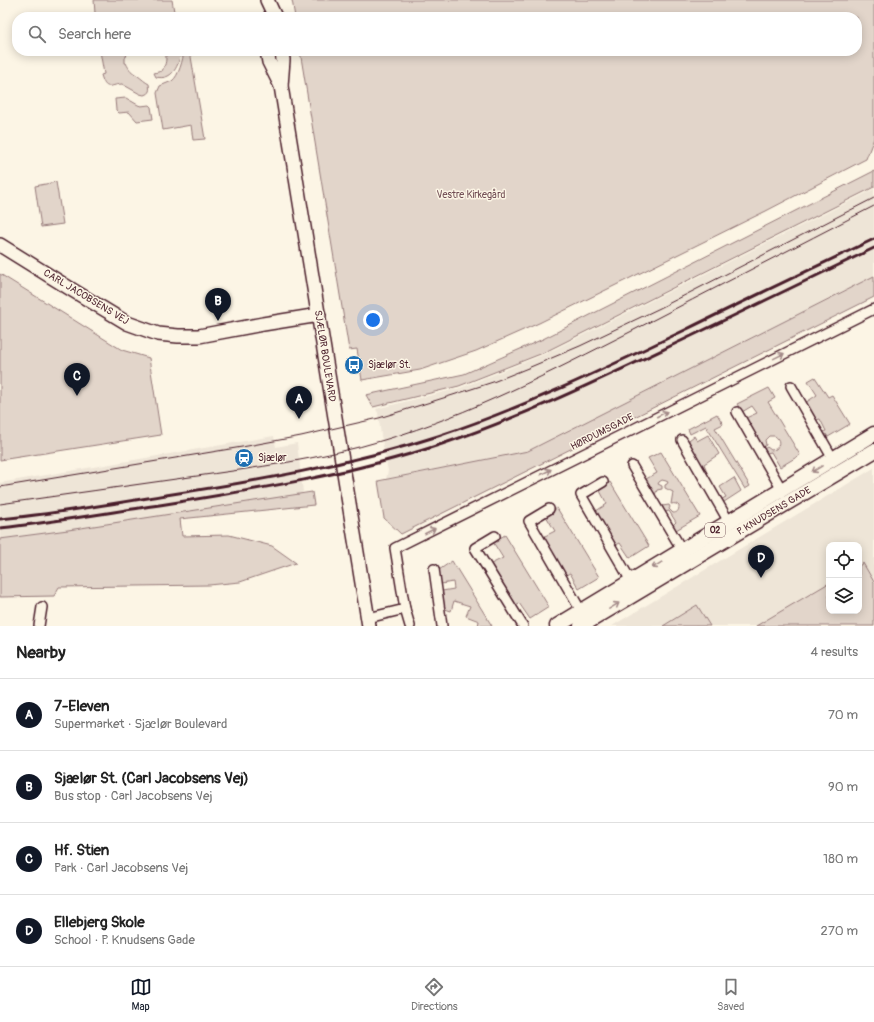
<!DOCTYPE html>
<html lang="en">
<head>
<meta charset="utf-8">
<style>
	:root { --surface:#fff; --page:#f2f2f2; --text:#222; --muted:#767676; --line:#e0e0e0; --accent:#111827 }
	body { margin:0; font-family:Pangolin,sans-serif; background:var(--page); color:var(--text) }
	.controls { position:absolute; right:12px; bottom:12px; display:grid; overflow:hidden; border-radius:8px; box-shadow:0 2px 10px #0003 }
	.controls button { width:36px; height:36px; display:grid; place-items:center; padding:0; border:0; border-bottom:1px solid var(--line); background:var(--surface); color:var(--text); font:20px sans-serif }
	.you { position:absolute; left:373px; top:320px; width:14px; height:14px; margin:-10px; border:3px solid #fff; border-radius:50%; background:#1a73e8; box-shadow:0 0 0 6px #1a73e833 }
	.badge { display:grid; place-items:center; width:26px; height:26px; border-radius:50%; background:var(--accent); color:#fff; font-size:13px; font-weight:700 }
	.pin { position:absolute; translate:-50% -33px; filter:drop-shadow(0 1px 2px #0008) }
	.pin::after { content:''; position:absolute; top:21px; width:14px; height:12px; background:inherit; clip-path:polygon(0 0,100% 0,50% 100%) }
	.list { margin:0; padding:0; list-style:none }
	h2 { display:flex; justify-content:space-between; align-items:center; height:52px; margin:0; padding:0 16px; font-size:17px }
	h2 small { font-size:13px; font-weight:400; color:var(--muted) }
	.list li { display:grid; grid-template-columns:26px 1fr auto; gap:12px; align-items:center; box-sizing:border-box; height:72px; padding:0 16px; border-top:1px solid var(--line) }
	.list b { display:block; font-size:15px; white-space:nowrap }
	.list p { margin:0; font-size:13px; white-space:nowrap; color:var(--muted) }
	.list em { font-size:13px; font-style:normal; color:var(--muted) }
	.icon { flex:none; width:22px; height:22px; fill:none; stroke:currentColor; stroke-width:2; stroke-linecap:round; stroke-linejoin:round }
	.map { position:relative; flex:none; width:874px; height:626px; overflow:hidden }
	.search { position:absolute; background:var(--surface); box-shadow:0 2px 10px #0003; left:12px; right:12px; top:12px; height:44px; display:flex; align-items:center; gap:10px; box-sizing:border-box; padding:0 14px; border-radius:16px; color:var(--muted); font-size:15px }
	.sheet { height:340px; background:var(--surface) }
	nav { display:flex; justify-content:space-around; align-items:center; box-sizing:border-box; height:56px; border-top:1px solid var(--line); background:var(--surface); font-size:11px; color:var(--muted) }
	nav a { display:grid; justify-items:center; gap:2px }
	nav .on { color:var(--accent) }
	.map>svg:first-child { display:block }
	.built { fill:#eee5d7; fill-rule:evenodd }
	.green { fill:#e2d5ca; stroke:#967a7a }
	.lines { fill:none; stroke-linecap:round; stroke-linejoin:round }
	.street-casing { stroke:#4a1f2b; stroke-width:12 }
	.secondary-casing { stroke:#4a1f2b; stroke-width:16 }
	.primary-casing { stroke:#4a1f2b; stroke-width:17 }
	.street { stroke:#fcf5e5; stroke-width:9 }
	.secondary { stroke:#fcf5e5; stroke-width:13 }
	.primary { stroke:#fcf5e5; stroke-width:14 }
	.tram { stroke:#4a1f2b; stroke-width:1 }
	.rail { stroke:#4a1f2b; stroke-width:3 }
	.oneway { stroke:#a38a88 }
	.labels { text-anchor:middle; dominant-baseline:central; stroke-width:3; stroke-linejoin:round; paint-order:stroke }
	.shield { fill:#fcf5e5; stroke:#7f5f63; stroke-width:1 }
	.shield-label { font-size:9px; font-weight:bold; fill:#4a1f2b }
	.park-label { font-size:10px; fill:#704c53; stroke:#fcf5e5 }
	.street-label { font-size:10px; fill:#4a1f2b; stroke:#fcf5e5 }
	.poi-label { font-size:10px; fill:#4a1f2b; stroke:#fcf5e5; text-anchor:start }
</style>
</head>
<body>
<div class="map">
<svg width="874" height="626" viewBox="0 0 874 626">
	<rect width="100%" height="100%" fill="#fcf5e5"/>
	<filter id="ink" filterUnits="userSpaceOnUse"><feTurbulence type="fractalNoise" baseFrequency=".025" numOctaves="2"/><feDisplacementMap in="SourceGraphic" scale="8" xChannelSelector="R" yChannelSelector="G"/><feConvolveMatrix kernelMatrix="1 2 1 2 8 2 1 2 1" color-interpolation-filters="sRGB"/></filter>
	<g filter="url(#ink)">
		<g class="built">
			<polygon points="874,189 874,276 528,451 386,479 388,471 381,435 378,413 376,409 460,388 545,354"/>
			<polygon points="274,436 276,447 297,443 303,492 298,495 68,530 0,539 0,483"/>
			<path d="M874 468V626H612ZM829 545H859V611H829Z"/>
		</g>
		<g class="green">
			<polygon points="94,0 172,0 175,17 91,17 90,15 95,13"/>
			<polygon points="292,0 874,0 874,138 866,159 862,161 766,211 539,323 476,351 420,370 362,380 357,349 349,350 300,51 857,51 857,17 295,17"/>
			<path d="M100 51H128L126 57H125V63H126C130 71 131 71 138 76 142 79 145 82 149 84 150 90 150 93 144 95L140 94 122 84C109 85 106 92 101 75L104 74Z"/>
			<path d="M165 51H181C179 65 173 81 156 77L154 73 162 71C166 64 167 59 165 51Z"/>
			<path d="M184 51H190L205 139 193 140 191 125 163 130 157 93 160 86C164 84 168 83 172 81 179 76 183 59 184 51Z"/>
			<polygon points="126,98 138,105 141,106 149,105 151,107 153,119 137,121 129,112 119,113 116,110 115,99"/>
			<polygon points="874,171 874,187 543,353 459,386 373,407 366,395 464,374 543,339"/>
			<polygon points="56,182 63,224 41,227 35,186"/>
			<polygon points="0,274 122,350 149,358 161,435 0,460"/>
			<polygon points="874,276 874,297 401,534 384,518 378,481 528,451"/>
			<polygon points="815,377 828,397 832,395 850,424 828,437 826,434 824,435 823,432 826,431 820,419 816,420 805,403 817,395 808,381"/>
			<path d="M769 388 775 398 768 402 800 455 780 467 771 452 767 453 764 449 767 447 771 450 776 449C780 444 780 440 775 436H769L765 440 766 445 763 447 746 418 757 413 752 406 742 412 737 404Z"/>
			<polygon points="717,414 723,424 715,428 750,486 745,489 706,426 690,434 688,429"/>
			<polygon points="708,435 719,454 704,464 706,469 704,470 689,443 689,440 694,436 697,441"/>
			<path d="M661 452 700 516 676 530 673 525 676 522 669 511 665 512 662 506 669 505 670 507 669 509 673 513C677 513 679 511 679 506 677 504 675 503 671 504L673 492 665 488V485L667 484 668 482 666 481 662 480 659 482 658 484 662 486V489L657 490 655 495 646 479 657 473 648 458Z"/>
			<polygon points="734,478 741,491 724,502 722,499 726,497 720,487"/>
			<polygon points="610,482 649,546 630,558 620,543 616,545 596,511 607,504 599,489"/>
			<polygon points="312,492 314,505 180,519 182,536 229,535 272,546 296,563 240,582 209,585 59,587 54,596 0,597 0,539 68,530"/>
			<polygon points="557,508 599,577 579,589 570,573 566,575 543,537 555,531 546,516"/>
			<polygon points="505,535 549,607 530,619 519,603 516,605 491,564 503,558 493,542"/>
			<polygon points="452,561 492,626 478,626 479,621 466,616 470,606 454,601 451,611 445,609 442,591 454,589 453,582 441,584 439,570"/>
			<polygon points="863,563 874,582 874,626 756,626 829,583 829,611 859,611 859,566"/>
			<polygon points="697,605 710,626 663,626"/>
		</g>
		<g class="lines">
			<defs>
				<g id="street">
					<polyline points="791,386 833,459"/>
					<polyline points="737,412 782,490"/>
					<polyline points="682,440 729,522"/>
					<polyline points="632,466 682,550"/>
					<polyline points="603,482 581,495 631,581"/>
					<polyline points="549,509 529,521 581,611"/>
					<polyline points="495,536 475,548 523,626"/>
					<polyline points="434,569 442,626"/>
					<polyline points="405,609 410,626"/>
					<polyline points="368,618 405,609 395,548 874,309"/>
					<polyline points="39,626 42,607"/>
				</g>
				<g id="secondary">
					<polyline points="267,0 275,17"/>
					<polyline points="267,51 269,62 281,86"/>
					<polyline points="282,51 283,60 281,86 369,626"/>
					<polyline points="0,245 74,291 127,323 158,334 178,336 199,336 263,324 319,315"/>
				</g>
				<g id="primary">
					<polyline points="557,626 874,434"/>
					<polyline points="581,626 874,451"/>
				</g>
			</defs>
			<use href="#street" class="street-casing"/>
			<use href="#secondary" class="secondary-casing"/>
			<use href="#primary" class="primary-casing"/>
			<use href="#street" class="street"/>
			<use href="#secondary" class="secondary"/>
			<use href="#primary" class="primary"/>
			<g class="tram">
				<polyline points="0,487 242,447 301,436 379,418 453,395 493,382 528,368 580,346 660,308 874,198"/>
				<path d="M0 504C63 495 127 486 190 477 255 468 321 459 384 440 471 414 551 372 632 331 713 289 793 248 874 206"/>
			</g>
			<g class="rail">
				<path d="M0 519C55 514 111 504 166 495 258 481 349 465 438 436 523 408 604 369 685 330 748 299 811 269 874 239"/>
				<path d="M0 528C55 522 111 512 166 504 259 489 352 474 442 444 525 416 603 378 681 341 745 310 810 279 874 248"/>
			</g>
		</g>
		<defs><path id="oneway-shaft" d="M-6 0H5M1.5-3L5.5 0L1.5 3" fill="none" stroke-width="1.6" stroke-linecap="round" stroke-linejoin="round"/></defs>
		<g class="oneway">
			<use href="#oneway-shaft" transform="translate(779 356) rotate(-26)"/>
			<use href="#oneway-shaft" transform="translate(662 414) rotate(-27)"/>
			<use href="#oneway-shaft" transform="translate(817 469) rotate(149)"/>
			<use href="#oneway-shaft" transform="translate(546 472) rotate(-27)"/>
			<use href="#oneway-shaft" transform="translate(430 531) rotate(-27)"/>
			<use href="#oneway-shaft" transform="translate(657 565) rotate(149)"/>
			<use href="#oneway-shaft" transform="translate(614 606) rotate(-31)"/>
		</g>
	</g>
	<defs>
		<symbol id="bus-disc" viewBox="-11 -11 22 22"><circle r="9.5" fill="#1f6fb2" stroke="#fcf5e5"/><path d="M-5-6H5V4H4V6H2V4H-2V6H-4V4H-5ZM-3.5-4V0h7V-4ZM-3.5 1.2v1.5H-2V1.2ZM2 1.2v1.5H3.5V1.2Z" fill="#fff"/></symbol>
		<symbol id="station-disc" viewBox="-11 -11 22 22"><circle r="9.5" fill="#1f6fb2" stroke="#fcf5e5"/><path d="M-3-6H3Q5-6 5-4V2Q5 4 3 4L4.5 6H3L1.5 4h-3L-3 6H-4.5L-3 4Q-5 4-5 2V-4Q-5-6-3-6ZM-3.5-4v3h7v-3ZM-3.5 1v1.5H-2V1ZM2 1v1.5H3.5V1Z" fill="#fff"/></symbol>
	</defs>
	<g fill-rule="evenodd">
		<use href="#bus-disc" x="343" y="354" width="22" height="22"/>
		<use href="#station-disc" x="233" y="447" width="22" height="22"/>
	</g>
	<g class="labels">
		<rect class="shield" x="705" y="523" width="20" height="14" rx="3"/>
		<g class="shield-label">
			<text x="715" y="530">O2</text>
		</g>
		<g class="park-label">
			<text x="471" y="195">Vestre Kirkegård</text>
		</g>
		<g class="street-label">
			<text transform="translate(86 297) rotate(31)">CARL JACOBSENS VEJ</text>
			<text transform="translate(325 356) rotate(81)">SJÆLØR BOULEVARD</text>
			<text transform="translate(602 432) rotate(-27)">HØRDUMSGADE</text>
			<text transform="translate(774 511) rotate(-31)">P. KNUDSENS GADE</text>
		</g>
		<g class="poi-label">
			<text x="368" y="365">Sjælør St.</text>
			<text x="258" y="458">Sjælør</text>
		</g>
	</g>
</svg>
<div class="controls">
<button><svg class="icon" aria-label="locate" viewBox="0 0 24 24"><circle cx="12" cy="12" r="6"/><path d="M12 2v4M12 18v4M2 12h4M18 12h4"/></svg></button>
<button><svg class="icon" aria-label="layers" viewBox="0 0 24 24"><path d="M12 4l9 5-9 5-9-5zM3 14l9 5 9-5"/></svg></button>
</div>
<div class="you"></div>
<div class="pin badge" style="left:299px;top:419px">A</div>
<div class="pin badge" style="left:218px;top:321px">B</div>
<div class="pin badge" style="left:77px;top:396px">C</div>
<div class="pin badge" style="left:761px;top:578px">D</div>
<div class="search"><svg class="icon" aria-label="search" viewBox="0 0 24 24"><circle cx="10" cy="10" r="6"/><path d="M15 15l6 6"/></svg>Search here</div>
</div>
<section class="sheet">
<h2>Nearby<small>4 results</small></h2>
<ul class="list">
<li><span class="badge">A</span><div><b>7-Eleven</b><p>Supermarket · Sjælør Boulevard</p></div><em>70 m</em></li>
<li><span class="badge">B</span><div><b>Sjælør St. (Carl Jacobsens Vej)</b><p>Bus stop · Carl Jacobsens Vej</p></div><em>90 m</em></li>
<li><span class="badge">C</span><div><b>Hf. Stien</b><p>Park · Carl Jacobsens Vej</p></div><em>180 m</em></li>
<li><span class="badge">D</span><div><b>Ellebjerg Skole</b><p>School · P. Knudsens Gade</p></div><em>270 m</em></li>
</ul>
</section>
<nav>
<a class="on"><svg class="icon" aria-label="map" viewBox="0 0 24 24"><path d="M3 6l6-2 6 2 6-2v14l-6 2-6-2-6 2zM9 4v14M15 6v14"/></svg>Map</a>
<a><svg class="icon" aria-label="directions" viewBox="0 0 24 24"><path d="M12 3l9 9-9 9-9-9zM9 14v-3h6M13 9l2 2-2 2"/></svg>Directions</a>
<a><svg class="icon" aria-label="saved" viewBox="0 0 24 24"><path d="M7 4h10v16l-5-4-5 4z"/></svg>Saved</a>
</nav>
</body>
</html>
